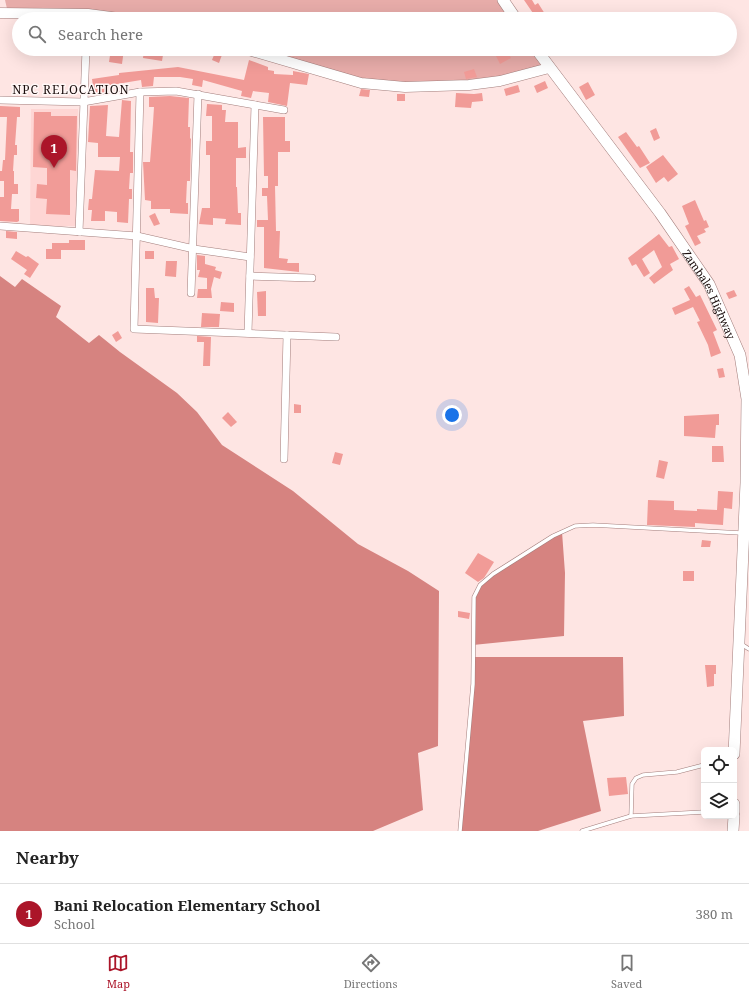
<!DOCTYPE html>
<html lang="en">
<head>
<meta charset="utf-8">
<style>
	:root { --surface:#fff; --page:#f2f2f2; --text:#222; --muted:#767676; --line:#e0e0e0; --accent:#ab1529 }
	body { margin:0; font-family:"Noto Serif",serif; background:var(--page); color:var(--text) }
	.controls { position:absolute; right:12px; bottom:12px; display:grid; overflow:hidden; border-radius:6px; box-shadow:0 4px 16px #0002 }
	.controls button { width:36px; height:36px; display:grid; place-items:center; padding:0; border:0; border-bottom:1px solid var(--line); background:var(--surface); color:var(--text); font:20px sans-serif }
	.you { position:absolute; left:452px; top:415px; width:14px; height:14px; margin:-10px; border:3px solid #fff; border-radius:50%; background:#1a73e8; box-shadow:0 0 0 6px #1a73e833 }
	.badge { display:grid; place-items:center; width:26px; height:26px; border-radius:50%; background:var(--accent); color:#fff; font-size:13px; font-weight:700 }
	.pin { position:absolute; translate:-50% -33px; filter:drop-shadow(0 1px 2px #0008) }
	.pin::after { content:''; position:absolute; top:21px; width:14px; height:12px; background:inherit; clip-path:polygon(0 0,100% 0,50% 100%) }
	.list { margin:0; padding:0; list-style:none }
	h2 { display:flex; justify-content:space-between; align-items:center; height:52px; margin:0; padding:0 16px; font-size:17px }
	h2 small { font-size:13px; font-weight:400; color:var(--muted) }
	.list li { display:grid; grid-template-columns:26px 1fr auto; gap:12px; align-items:center; box-sizing:border-box; height:60px; padding:0 16px; border-top:1px solid var(--line) }
	.list b { display:block; font-size:15px; white-space:nowrap }
	.list p { margin:0; font-size:13px; white-space:nowrap; color:var(--muted) }
	.list em { font-size:13px; font-style:normal; color:var(--muted) }
	.icon { flex:none; width:22px; height:22px; fill:none; stroke:currentColor; stroke-width:2; stroke-linecap:round; stroke-linejoin:round }
	.map { position:relative; flex:none; width:749px; height:831px; overflow:hidden }
	.search { position:absolute; background:var(--surface); box-shadow:0 4px 16px #0002; left:12px; right:12px; top:12px; height:44px; display:flex; align-items:center; gap:10px; box-sizing:border-box; padding:0 14px; border-radius:22px; color:var(--muted); font-size:15px }
	.sheet { height:112px; background:var(--surface) }
	nav { display:flex; justify-content:space-around; align-items:center; box-sizing:border-box; height:56px; border-top:1px solid var(--line); background:var(--surface); font-size:11px; color:var(--muted) }
	nav a { display:grid; justify-items:center; gap:2px }
	nav .on { color:var(--accent) }
	.map>svg:first-child { display:block }
	.built { fill:#fed6d4 }
	.green { fill:#e7aca9 }
	.water { fill:#d68380 }
	.building { fill:#f19b97 }
	.lines { fill:none; stroke-linecap:round; stroke-linejoin:round }
	.lane-casing { stroke:#a37e7c; stroke-width:4.5 }
	.street-casing { stroke:#a37e7c; stroke-width:8 }
	.secondary-casing { stroke:#a37e7c; stroke-width:11 }
	.primary-casing { stroke:#a37e7c; stroke-width:12 }
	.lane { stroke:#fff; stroke-width:3.5 }
	.street { stroke:#fff; stroke-width:7 }
	.secondary { stroke:#fff; stroke-width:10 }
	.primary { stroke:#fff; stroke-width:11 }
	.labels { text-anchor:middle; dominant-baseline:central; stroke-width:3; stroke-linejoin:round; paint-order:stroke }
	.street-label { font-size:11px; fill:#1b0e0d; stroke:#fff7f6 }
	.neighbourhood-label { font-size:12px; letter-spacing:1px; fill:#1b0e0d; stroke:#fff7f6 }
</style>
</head>
<body>
<div class="map">
<svg width="749" height="831" viewBox="0 0 749 831">
	<rect width="100%" height="100%" fill="#fee5e3"/>
	<polygon class="built" points="31,109 78,109 77,226 30,226"/>
	<g class="green">
		<polygon points="5,0 503,0 516,19 126,19 8,13"/>
		<polygon points="245,49 536,49 549,68 500,81 361,83"/>
	</g>
	<g class="water">
		<polygon points="0,276 15,287 22,279 61,306 56,317 89,343 99,335 120,352 177,393 197,412 222,445 293,491 358,544 408,571 439,591 438,746 418,753 423,810 373,831 0,831"/>
		<path d="M562 532 565 573 564 636 473 645C474 632 471 609 474 596 481 574 540 545 562 532Z"/>
		<polygon points="473,657 623,657 624,716 583,721 601,811 538,831 460,831 473,685"/>
	</g>
	<g class="building">
		<polygon points="524,0 532,0 535,5 538,3 545,14 537,19"/>
		<polygon points="111,49 124,49 122,64 109,62"/>
		<polygon points="144,49 164,49 162,61 143,58"/>
		<polygon points="186,49 195,49 193,56 185,55"/>
		<polygon points="216,50 223,52 219,63 212,60"/>
		<polygon points="507,51 511,58 500,64 496,56"/>
		<polygon points="249,60 268,67 268,70 274,71 274,74 293,75 293,71 309,74 307,85 290,83 287,106 268,102 269,93 253,91 251,98 241,96 242,91 203,80 202,87 192,85 193,79 180,77 154,77 153,86 142,87 141,80 105,86 106,92 94,94 92,79 119,75 119,73 178,67 244,80"/>
		<polygon points="474,69 477,77 466,79 464,72"/>
		<polygon points="545,81 548,88 537,93 534,86"/>
		<polygon points="588,82 595,95 586,100 579,87"/>
		<polygon points="518,85 520,92 506,96 504,89"/>
		<polygon points="361,89 370,90 369,97 359,96"/>
		<polygon points="456,93 474,94 482,93 483,101 472,102 471,108 455,107"/>
		<rect x="397" y="94" width="8" height="7"/>
		<polygon points="170,96 189,98 188,127 190,127 190,138 191,139 190,181 187,181 186,203 188,203 188,214 170,213 170,209 151,209 151,201 145,200 143,162 150,162 153,123 154,107 149,107 149,97"/>
		<polygon points="122,100 131,101 130,152 133,152 133,173 130,173 129,189 132,189 132,199 129,199 128,223 117,222 117,212 105,211 105,221 91,221 92,210 88,210 89,199 92,199 95,170 119,171 120,157 98,157 98,143 88,142 90,106 108,105 106,136 119,137"/>
		<polygon points="207,104 222,105 222,110 226,110 225,122 238,122 238,148 246,147 246,158 236,158 236,187 237,187 238,213 241,213 241,225 225,224 226,219 213,218 213,225 199,224 202,208 210,208 210,155 206,155 206,141 212,141 212,116 206,116"/>
		<polygon points="0,106 20,107 20,117 17,117 15,145 17,145 17,155 14,155 13,171 14,171 14,184 18,184 18,194 12,194 11,209 19,209 19,221 17,222 0,221 0,197 4,197 4,181 0,181 0,171 2,171 3,160 5,160 7,117 0,117"/>
		<polygon points="34,112 51,112 51,116 77,116 76,171 70,170 70,215 46,214 47,199 36,198 37,184 47,185 47,168 33,167"/>
		<polygon points="263,117 285,117 285,141 290,141 290,152 278,152 278,186 275,186 276,231 280,231 279,258 288,259 287,263 299,263 299,272 264,268 264,227 257,227 257,220 268,220 267,196 262,196 262,188 268,188 268,176 264,176"/>
		<polygon points="656,128 660,138 654,141 650,131"/>
		<polygon points="626,132 637,147 639,146 650,163 640,168 618,137"/>
		<polygon points="663,155 678,174 668,182 664,177 656,183 646,167"/>
		<polygon points="695,200 704,221 706,220 709,227 704,229 706,232 697,236 701,243 695,246 685,226 689,224 682,206"/>
		<polygon points="155,213 160,224 154,226 149,216"/>
		<polygon points="6,231 17,232 17,239 6,238"/>
		<polygon points="659,234 669,247 672,246 679,259 670,264 673,270 654,284 649,278 662,267 654,250 642,259 650,273 644,277 636,264 632,266 628,258"/>
		<polygon points="69,240 85,240 85,250 61,250 61,259 46,259 46,249 52,249 52,243 69,243"/>
		<polygon points="16,251 26,257 28,256 39,264 30,278 24,274 27,270 11,259"/>
		<rect x="145" y="251" width="9" height="8"/>
		<polygon points="197,255 205,256 205,264 216,267 215,270 222,272 220,279 214,277 211,289 212,298 197,298 198,289 207,289 207,278 198,277 200,270 197,270"/>
		<polygon points="166,261 177,261 176,277 165,276"/>
		<polygon points="689,286 696,297 700,295 717,330 713,332 721,353 711,357 708,345 697,322 700,321 693,307 675,315 672,308 690,300 684,289"/>
		<polygon points="146,288 154,288 155,298 159,298 158,323 146,322"/>
		<polygon points="734,290 737,296 729,299 726,293"/>
		<polygon points="266,291 266,316 258,316 257,292"/>
		<polygon points="221,302 234,303 234,312 220,311"/>
		<polygon points="202,313 220,314 219,327 201,327"/>
		<polygon points="118,331 122,338 116,342 112,335"/>
		<polygon points="197,336 211,337 210,366 203,366 204,342 197,342"/>
		<polygon points="723,368 725,377 719,378 717,369"/>
		<polygon points="294,404 301,405 301,413 294,413"/>
		<polygon points="228,412 237,422 231,427 222,418"/>
		<polygon points="719,414 719,425 716,425 715,438 684,436 684,416"/>
		<polygon points="712,446 723,446 724,462 712,462"/>
		<polygon points="335,452 343,454 340,465 332,463"/>
		<polygon points="659,460 668,462 664,479 656,477"/>
		<polygon points="718,491 733,492 732,509 724,508 723,525 695,523 695,527 647,525 648,500 674,501 674,510 697,511 697,509 717,510"/>
		<polygon points="702,540 711,541 710,547 701,547"/>
		<polygon points="478,553 494,562 484,578 478,582 465,573"/>
		<rect x="683" y="571" width="11" height="10"/>
		<polygon points="458,611 470,613 469,619 458,617"/>
		<polygon points="705,665 716,665 716,674 714,674 714,686 707,687"/>
		<polygon points="626,777 628,794 609,796 607,778"/>
	</g>
	<g class="lines">
		<defs>
			<g id="lane">
				<polyline points="741,644 749,649"/>
				<polyline points="631,816 632,784 636,778 643,775 677,772 704,765"/>
				<polyline points="460,831 473,684 474,597 480,585 493,574 553,536 575,526 593,525 741,533"/>
				<polyline points="582,831 631,816 704,812"/>
			</g>
			<g id="street">
				<polyline points="140,92 134,329 336,337"/>
				<polyline points="0,100 83,102 140,92 176,91 284,110"/>
				<polyline points="0,226 137,236 194,249 250,257"/>
				<polyline points="79,232 86,49"/>
				<polyline points="250,276 312,278"/>
				<polyline points="191,293 198,94"/>
				<polyline points="248,333 255,105"/>
				<polyline points="284,459 287,335"/>
			</g>
			<g id="secondary">
				<polyline points="0,13 88,14 126,19"/>
				<polyline points="245,49 361,83 405,87 469,85 500,81 549,68"/>
			</g>
			<g id="primary">
				<polyline points="503,0 516,19"/>
				<path id="s1" d="M536 49 660 213 709 284 740 355 747 399 746 483 734 754"/>
				<polyline points="734,804 734,812"/>
				<polyline points="733,831 734,816"/>
			</g>
		</defs>
		<use href="#lane" class="lane-casing"/>
		<use href="#street" class="street-casing"/>
		<use href="#secondary" class="secondary-casing"/>
		<use href="#primary" class="primary-casing"/>
		<use href="#lane" class="lane"/>
		<use href="#street" class="street"/>
		<use href="#secondary" class="secondary"/>
		<use href="#primary" class="primary"/>
	</g>
	<g class="labels">
		<g class="street-label">
			<text stroke="none"><textPath href="#s1" startOffset="301">Zambales Highway</textPath></text>
		</g>
		<g class="neighbourhood-label">
			<text x="71" y="89">NPC RELOCATION</text>
		</g>
	</g>
</svg>
<div class="controls">
<button><svg class="icon" aria-label="locate" viewBox="0 0 24 24"><circle cx="12" cy="12" r="6"/><path d="M12 2v4M12 18v4M2 12h4M18 12h4"/></svg></button>
<button><svg class="icon" aria-label="layers" viewBox="0 0 24 24"><path d="M12 4l9 5-9 5-9-5zM3 14l9 5 9-5"/></svg></button>
</div>
<div class="you"></div>
<div class="pin badge" style="left:54px;top:168px">1</div>
<div class="search"><svg class="icon" aria-label="search" viewBox="0 0 24 24"><circle cx="10" cy="10" r="6"/><path d="M15 15l6 6"/></svg>Search here</div>
</div>
<section class="sheet">
<h2>Nearby<small></small></h2>
<ul class="list">
<li><span class="badge">1</span><div><b>Bani Relocation Elementary School</b><p>School</p></div><em>380 m</em></li>
</ul>
</section>
<nav>
<a class="on"><svg class="icon" aria-label="map" viewBox="0 0 24 24"><path d="M3 6l6-2 6 2 6-2v14l-6 2-6-2-6 2zM9 4v14M15 6v14"/></svg>Map</a>
<a><svg class="icon" aria-label="directions" viewBox="0 0 24 24"><path d="M12 3l9 9-9 9-9-9zM9 14v-3h6M13 9l2 2-2 2"/></svg>Directions</a>
<a><svg class="icon" aria-label="saved" viewBox="0 0 24 24"><path d="M7 4h10v16l-5-4-5 4z"/></svg>Saved</a>
</nav>
</body>
</html>
